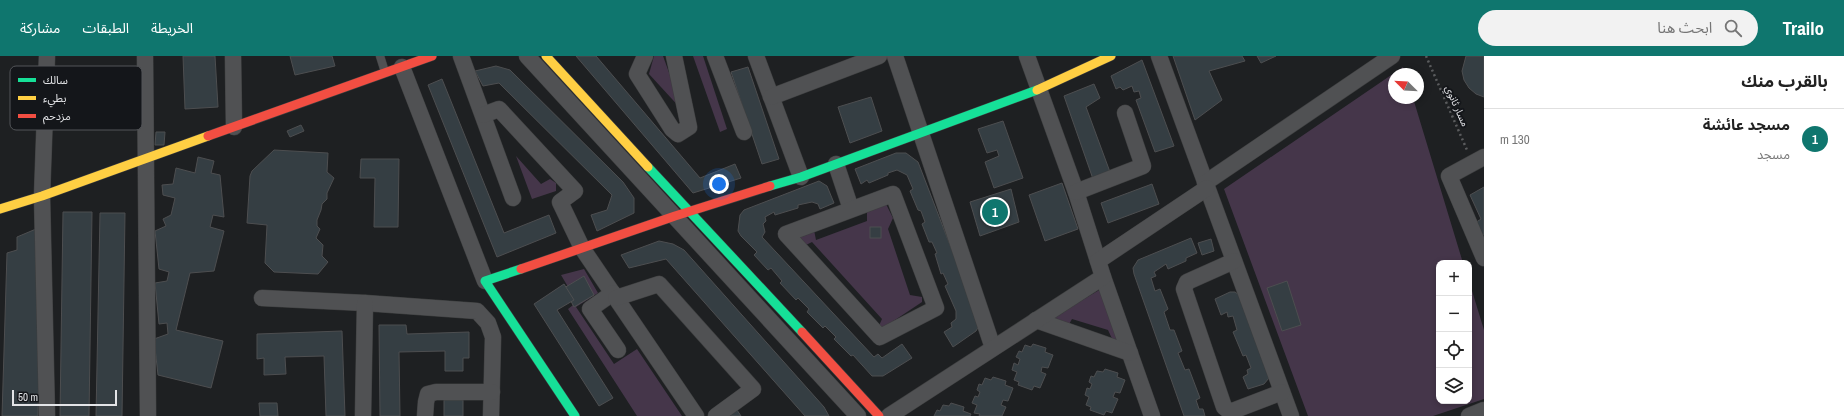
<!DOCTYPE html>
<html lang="ar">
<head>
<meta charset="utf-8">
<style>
	:root { --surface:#fff; --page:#f2f2f2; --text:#222; --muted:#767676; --line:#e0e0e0; --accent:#0f766e }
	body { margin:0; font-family:"Archivo Narrow","Noto Sans Arabic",sans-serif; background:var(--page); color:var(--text); direction:rtl }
	.controls { position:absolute; right:12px; bottom:12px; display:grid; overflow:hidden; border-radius:8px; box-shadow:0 2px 6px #0003 }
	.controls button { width:36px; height:36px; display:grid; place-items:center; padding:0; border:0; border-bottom:1px solid var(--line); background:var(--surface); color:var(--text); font:20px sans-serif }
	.compass { position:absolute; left:1388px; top:12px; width:36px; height:36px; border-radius:50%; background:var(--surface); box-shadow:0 2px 6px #0003; rotate:294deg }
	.scale { position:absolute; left:12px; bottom:10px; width:105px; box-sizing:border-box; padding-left:4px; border:2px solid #e3e4e7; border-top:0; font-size:11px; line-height:14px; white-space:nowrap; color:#e3e4e7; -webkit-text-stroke:3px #14161a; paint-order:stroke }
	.you { position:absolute; left:719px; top:128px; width:14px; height:14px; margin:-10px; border:3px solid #fff; border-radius:50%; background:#1a73e8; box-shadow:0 0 0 6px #1a73e833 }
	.badge { display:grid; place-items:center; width:26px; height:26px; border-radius:50%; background:var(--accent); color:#fff; font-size:13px; font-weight:700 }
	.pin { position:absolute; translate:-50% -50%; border:2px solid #fff; box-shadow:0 1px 4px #0006 }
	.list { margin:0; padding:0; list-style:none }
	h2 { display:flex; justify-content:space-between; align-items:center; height:52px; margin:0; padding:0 16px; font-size:17px }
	h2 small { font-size:13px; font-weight:400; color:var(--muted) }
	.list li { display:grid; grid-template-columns:26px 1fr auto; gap:12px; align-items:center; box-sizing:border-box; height:56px; padding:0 16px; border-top:1px solid var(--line) }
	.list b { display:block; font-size:15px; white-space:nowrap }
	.list p { margin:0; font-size:13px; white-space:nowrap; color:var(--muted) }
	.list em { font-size:13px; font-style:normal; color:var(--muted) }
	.icon { flex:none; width:22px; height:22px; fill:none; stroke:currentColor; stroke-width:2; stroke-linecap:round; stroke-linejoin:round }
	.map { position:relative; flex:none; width:1484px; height:360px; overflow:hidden; direction:ltr }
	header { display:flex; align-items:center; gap:24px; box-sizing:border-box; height:56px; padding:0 20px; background:var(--accent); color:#fff }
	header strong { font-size:19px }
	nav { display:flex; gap:22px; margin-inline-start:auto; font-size:14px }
	.search { width:280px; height:36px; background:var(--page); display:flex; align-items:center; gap:10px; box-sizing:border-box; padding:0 14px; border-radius:22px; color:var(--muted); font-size:15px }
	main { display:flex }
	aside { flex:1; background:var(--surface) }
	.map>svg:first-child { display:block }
	.green { fill:#45364a }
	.building { fill:#353e43; stroke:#4d4e50 }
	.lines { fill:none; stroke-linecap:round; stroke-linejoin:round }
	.lane-casing { stroke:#3d3e3f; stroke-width:9 }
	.street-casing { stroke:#3d3e3f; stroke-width:17 }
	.fast-casing { stroke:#3d3e3f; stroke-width:10 }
	.slow-casing { stroke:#3d3e3f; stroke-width:10 }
	.jam-casing { stroke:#3d3e3f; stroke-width:10 }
	.path { stroke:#5b5c5e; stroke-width:2.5; stroke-dasharray:2 3; stroke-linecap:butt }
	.lane { stroke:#505153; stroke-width:8 }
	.street { stroke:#505153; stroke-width:16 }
	.fast { stroke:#16e098; stroke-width:9 }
	.slow { stroke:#ffcf43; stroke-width:9 }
	.jam { stroke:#f24e42; stroke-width:9 }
	.labels { text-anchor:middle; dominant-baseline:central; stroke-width:4; stroke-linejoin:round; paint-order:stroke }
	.street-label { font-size:10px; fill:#e3e4e7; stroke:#14161a }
	.key { fill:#14161a; stroke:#525458; stroke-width:1 }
	.key-label { font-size:11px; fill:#e3e4e7 }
</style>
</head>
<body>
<header>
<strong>Trailo</strong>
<div class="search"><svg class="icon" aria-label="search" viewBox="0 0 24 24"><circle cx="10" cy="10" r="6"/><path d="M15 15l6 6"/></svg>ابحث هنا</div>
<nav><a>الخريطة</a><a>الطبقات</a><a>مشاركة</a></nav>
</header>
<main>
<aside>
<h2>بالقرب منك<small></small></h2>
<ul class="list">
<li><span class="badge">1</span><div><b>مسجد عائشة</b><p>مسجد</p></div><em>130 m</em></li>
</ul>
</aside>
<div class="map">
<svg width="1484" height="360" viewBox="0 0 1484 360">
	<rect width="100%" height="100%" fill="#1e2022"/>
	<g class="green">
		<polygon points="654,0 663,0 683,55 649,18"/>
		<polygon points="693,0 703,0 727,73 720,76"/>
		<polygon points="1403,11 1405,18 1394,18 1394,42 1413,42 1463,207 1439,207 1439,345 1469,345 1469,225 1484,274 1484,343 1433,360 1308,360 1224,133"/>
		<polygon points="516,100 541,128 550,123 556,127 556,135 532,143"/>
		<polygon points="886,148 893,162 888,173 910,239 922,241 922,246 880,274 878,272 882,263 812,186 804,190 797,182 814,174 816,184 867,165 867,156"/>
		<polygon points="584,213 598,237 576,251 614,308 637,293 682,360 637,360 568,253 577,246 561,219"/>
		<polygon points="1101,233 1122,286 1114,287 1108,274 1072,263 1068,270 1054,265 1055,260"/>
	</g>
	<g class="building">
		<polygon points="183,0 215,0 218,51 185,53"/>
		<polygon points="290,0 332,0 335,10 295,19"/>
		<polygon points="576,0 596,0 700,122 735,108 741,122 693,137"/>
		<polygon points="1173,0 1242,0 1245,5 1209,15 1222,44 1195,64"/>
		<polygon points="1257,0 1276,0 1261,7"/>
		<polygon points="1466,0 1484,0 1484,41 1476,38 1469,32 1464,24 1462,15"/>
		<polygon points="1142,4 1174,90 1155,96 1136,44 1141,42 1139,35 1134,36 1132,30 1123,34 1120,31 1116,33 1111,20"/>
		<polygon points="496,10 510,14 623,126 634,142 634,157 597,175 591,159 607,154 612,139 499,27 483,30 475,15"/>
		<polygon points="748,11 779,103 762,108 731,16"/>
		<polygon points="442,23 504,177 549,159 556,177 497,201 428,29"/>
		<polygon points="1094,28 1100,42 1086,51 1110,116 1093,123 1064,40"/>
		<polygon points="871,41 882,75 850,87 838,51"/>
		<polygon points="1003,65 1023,122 994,132 985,106 999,100 997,94 987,97 978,73"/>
		<polygon points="301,69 304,75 290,81 287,75"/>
		<polygon points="156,76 165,76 164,89 155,89"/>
		<polygon points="274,94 328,97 327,116 334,122 327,137 327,143 322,148 321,154 317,164 317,170 320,173 316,182 323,189 322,200 328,206 318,218 274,216 265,207 267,169 247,167 250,120 252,115"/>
		<polygon points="896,97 906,97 918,106 979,264 979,270 976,275 953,291 944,276 952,271 951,267 956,263 956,255 945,230 948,228 943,217 941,218 935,198 937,197 932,186 929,186 922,168 925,166 921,155 918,154 910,135 913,133 907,119 897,114 888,117 888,119 869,127 867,124 861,128 855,113"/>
		<polygon points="198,101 214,105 211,117 220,119 224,161 213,159 210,171 224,175 214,215 190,217 176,274 223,285 211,332 158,319 154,283 168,278 167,267 159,268 155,227 167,225 169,216 159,213 155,175 166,170 163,163 171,159 175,142 163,139 162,129 173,128 176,112 195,117"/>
		<polygon points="361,103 399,103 398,171 374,171 375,122 360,122"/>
		<polygon points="819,125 827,130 834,147 820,153 818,148 812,146 798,149 798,152 775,159 774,156 765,161 766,165 763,168 765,176 762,181 874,301 878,298 882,302 902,288 912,302 883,320 872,320 853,299 851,300 834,283 836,281 825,270 823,272 807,256 809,253 798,242 796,244 780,227 782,225 771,212 768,214 754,199 757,196 741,180 738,175 740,159 744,154"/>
		<polygon points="1062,127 1078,173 1045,185 1029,139"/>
		<polygon points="1152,128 1159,148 1108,167 1101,147"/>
		<polygon points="1484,131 1484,179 1482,179 1475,167 1481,163 1470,139"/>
		<polygon points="1011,133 1019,166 980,180 970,146"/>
		<polygon points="63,156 92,156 89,360 60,360"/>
		<polygon points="100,157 125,157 122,360 96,360"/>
		<rect x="870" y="171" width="11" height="11"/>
		<polygon points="36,173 41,177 38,360 2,360 7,197 17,194 17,181"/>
		<polygon points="1191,182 1197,197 1186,202 1186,205 1168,213 1166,208 1154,216 1156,220 1151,222 1155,235 1160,233 1168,253 1164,256 1170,274 1174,274 1182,295 1178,297 1185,314 1189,313 1200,342 1196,344 1199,353 1203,353 1205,360 1184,360 1134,218 1133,212 1138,204"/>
		<polygon points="1211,183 1214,195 1202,199 1198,187"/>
		<polygon points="659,185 673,188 684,194 824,351 829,360 805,360 666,203 629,212 621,199"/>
		<polygon points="584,220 594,239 574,251 564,232"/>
		<polygon points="1287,225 1301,269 1282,275 1267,232"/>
		<polygon points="564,228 574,244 557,254 613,342 599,350 534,248"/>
		<polygon points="1230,236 1235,236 1242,241 1269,322 1264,328 1248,333 1243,321 1248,318 1247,314 1251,312 1246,299 1243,300 1233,276 1237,274 1233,260 1228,261 1227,256 1221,259 1215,243"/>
		<polygon points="379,269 406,269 407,278 469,276 469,302 463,302 463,315 445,315 445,295 399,296 400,360 380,360"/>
		<polygon points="342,275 345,360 326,360 324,300 285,301 286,318 264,319 264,302 257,303 257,278"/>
		<polygon points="1033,288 1046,292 1045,296 1053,299 1048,312 1042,311 1041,316 1046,318 1040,332 1034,330 1032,334 1018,329 1019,326 1014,324 1017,316 1012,314 1014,307 1018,309 1020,303 1016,301 1019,295 1022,296 1025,289 1031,291"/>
		<polygon points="1105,313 1118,317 1117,321 1125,324 1120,337 1115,336 1113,341 1118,343 1112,357 1106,355 1104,359 1090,354 1091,351 1086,349 1089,341 1085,339 1087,332 1090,333 1092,328 1089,326 1091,320 1094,321 1097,315 1103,316"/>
		<polygon points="993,321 1006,325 1005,329 1013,332 1008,345 1003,344 1001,349 1006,351 1002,360 979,360 980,358 974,357 977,349 972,347 975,340 978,341 980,336 977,334 979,328 982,329 985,322 991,324"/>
		<rect x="444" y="344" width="19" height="16"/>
		<polygon points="259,347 277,347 278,360 260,360"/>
		<polygon points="951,347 964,351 963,355 971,358 970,360 934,360 937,354 940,355 943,349 949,350"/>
		<polygon points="737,354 741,360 729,360"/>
	</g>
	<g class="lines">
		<defs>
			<polyline id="lane" points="380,0 385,16"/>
			<g id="street">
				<polyline points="47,0 42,140 47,360"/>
				<polyline points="145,0 148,360"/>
				<polyline points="233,0 234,71"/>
				<polyline points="461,0 513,142"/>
				<polyline points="527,0 858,360"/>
				<polyline points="645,0 637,18 672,73 678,78 689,71 674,0"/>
				<polyline points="715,0 744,76"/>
				<polyline points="756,0 801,121"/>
				<polyline points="895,0 993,292"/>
				<polyline points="1027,0 1076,136 1098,205"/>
				<polyline points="1159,0 1291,360"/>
				<polyline points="402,11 485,225"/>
				<polyline points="771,41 879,0"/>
				<polyline points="483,59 499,53 575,135 560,146 582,192 696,360"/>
				<polyline points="1484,101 1449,120 1484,202"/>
				<polyline points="836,108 851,153"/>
				<polyline points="1205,127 1392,0"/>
				<polyline points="1076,136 1143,110 1125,57"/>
				<polygon points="893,138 936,252 880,281 786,178"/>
				<polyline points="1234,205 1187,226 1184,233 1224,351 1230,356 1282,336"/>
				<polyline points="1103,221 1152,360"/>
				<polyline points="613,237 590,253 618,294"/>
				<polyline points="262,242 365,247 477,255 488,267 493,281 491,360"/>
				<polyline points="616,242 659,228 753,333 716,360"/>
				<polyline points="1036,264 1130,297"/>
				<polyline points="363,360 365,247"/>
				<polyline points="425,360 426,346 428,338 436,336 492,336"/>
				<polyline points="889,360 1103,221 1098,205 1207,132"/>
				<polyline points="1469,360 1484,354"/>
			</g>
			<g id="fast">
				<polyline points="648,111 802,276"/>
				<polyline points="770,130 801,121 1037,34"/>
				<polyline points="521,213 485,225 575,360"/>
			</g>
			<g id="slow">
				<polyline points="546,0 648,111"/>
				<polyline points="1037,34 1111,0"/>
				<polyline points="0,153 42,140 208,80"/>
			</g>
			<g id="jam">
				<polyline points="208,80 432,0"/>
				<polyline points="521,213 675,160 770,130"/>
				<polyline points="802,276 879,360"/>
			</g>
		</defs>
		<use href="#lane" class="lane-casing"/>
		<use href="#street" class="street-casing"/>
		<use href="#fast" class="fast-casing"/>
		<use href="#slow" class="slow-casing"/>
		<use href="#jam" class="jam-casing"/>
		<polyline class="path" points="1426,0 1467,94"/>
		<use href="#lane" class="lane"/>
		<use href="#street" class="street"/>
		<use href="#fast" class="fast"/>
		<use href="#slow" class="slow"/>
		<use href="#jam" class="jam"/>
	</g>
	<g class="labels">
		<g class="street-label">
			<text transform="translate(1457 50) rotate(66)">مسار ثانوي</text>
		</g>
	</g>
	<rect x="10" y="10" width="132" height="64" rx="6" class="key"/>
	<rect x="18" y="22" width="18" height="4" fill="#16e098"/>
	<rect x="18" y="40" width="18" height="4" fill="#ffcf43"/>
	<rect x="18" y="58" width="18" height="4" fill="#f24e42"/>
	<g class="key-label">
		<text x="43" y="28">سالك</text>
		<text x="43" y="46">بطيء</text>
		<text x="43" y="64">مزدحم</text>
	</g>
</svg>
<div class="controls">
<button>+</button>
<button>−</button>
<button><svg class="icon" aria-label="locate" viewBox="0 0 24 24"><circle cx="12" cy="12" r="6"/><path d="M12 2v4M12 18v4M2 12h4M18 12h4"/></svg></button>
<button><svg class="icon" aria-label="layers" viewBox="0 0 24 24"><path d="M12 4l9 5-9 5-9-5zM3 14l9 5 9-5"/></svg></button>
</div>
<svg class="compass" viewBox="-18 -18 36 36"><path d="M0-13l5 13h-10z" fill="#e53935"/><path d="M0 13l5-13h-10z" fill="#767676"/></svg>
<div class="scale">50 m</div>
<div class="you"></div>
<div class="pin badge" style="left:995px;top:156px">1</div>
</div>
</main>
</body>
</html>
